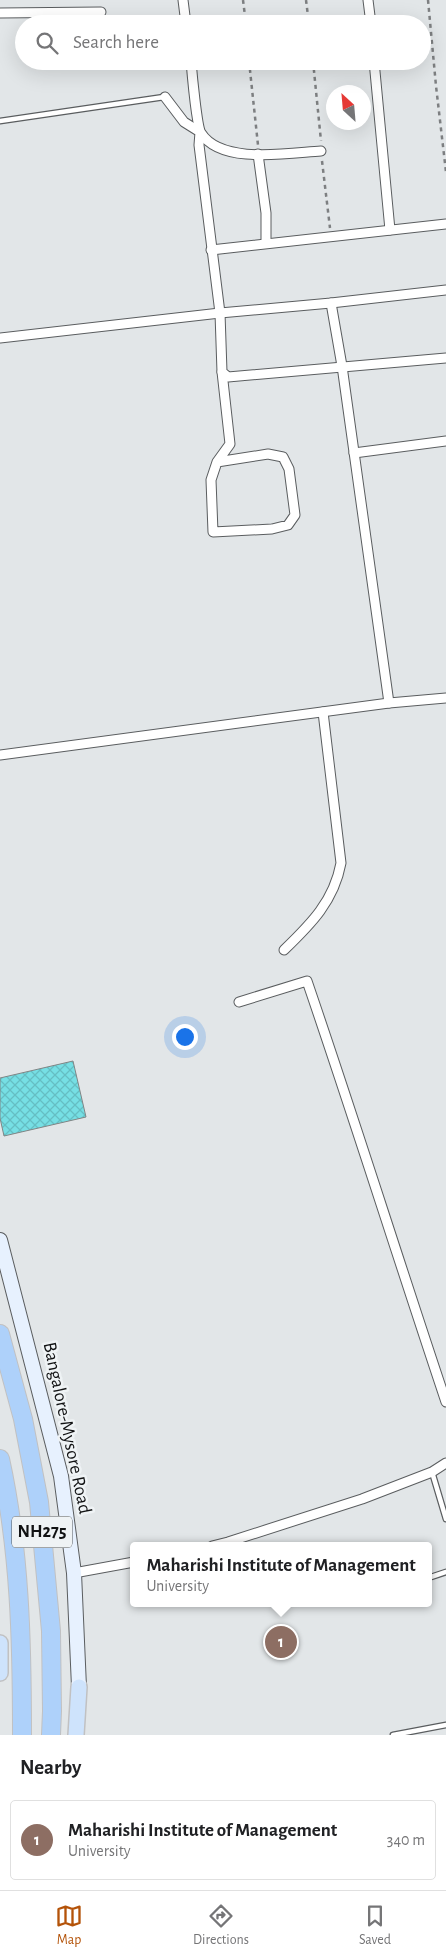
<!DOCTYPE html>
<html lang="en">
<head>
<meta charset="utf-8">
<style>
	:root { --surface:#fff; --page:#f2f2f2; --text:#202124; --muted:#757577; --line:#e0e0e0; --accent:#b45309 }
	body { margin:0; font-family:"Alegreya Sans",sans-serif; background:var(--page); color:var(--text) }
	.compass { position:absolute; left:326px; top:85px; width:45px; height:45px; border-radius:50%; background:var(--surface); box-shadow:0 5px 20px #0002; rotate:334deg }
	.you { position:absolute; left:184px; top:1036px; width:18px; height:18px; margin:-12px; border:4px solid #fff; border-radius:50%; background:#1a73e8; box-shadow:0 0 0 8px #1a73e833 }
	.badge { display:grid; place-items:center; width:32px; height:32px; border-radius:50%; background:var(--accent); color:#fff; font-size:16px; font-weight:700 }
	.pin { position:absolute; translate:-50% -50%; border:2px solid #fff; box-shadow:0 1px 5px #0006 }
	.popup { position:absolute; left:130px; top:1542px; width:302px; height:65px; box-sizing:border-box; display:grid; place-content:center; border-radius:5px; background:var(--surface); filter:drop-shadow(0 1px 4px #0005); font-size:16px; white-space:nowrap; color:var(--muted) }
	.popup b { font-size:19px; color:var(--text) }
	.popup::after { content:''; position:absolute; left:50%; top:100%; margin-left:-10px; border:10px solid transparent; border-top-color:var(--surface) }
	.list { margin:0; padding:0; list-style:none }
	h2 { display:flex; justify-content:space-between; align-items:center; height:65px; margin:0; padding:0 20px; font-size:21px }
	h2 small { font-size:16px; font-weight:400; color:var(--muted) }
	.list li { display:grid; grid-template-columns:32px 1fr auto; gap:15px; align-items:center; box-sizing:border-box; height:80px; margin:0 10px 10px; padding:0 10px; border:1px solid var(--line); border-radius:5px }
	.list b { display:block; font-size:19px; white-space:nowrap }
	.list p { margin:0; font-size:16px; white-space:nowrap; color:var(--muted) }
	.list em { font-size:16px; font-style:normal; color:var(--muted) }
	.icon { flex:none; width:28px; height:28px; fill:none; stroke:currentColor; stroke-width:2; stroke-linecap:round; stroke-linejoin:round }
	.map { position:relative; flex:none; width:446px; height:1735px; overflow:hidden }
	.search { position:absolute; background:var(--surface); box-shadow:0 5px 20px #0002; left:15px; right:15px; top:15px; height:55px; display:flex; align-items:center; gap:12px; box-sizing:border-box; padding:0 18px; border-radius:28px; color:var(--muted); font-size:19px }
	.sheet { height:155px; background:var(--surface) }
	nav { display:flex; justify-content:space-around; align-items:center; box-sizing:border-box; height:70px; border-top:1px solid var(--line); background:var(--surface); font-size:14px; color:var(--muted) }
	nav a { display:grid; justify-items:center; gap:2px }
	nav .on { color:var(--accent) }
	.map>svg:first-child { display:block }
	.building { fill:url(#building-cross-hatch); stroke:#808585 }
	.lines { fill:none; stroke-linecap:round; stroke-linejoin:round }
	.lane-casing { stroke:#5a5d5f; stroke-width:7 }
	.street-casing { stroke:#5a5d5f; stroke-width:11 }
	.secondary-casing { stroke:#5a5d5f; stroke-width:16 }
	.primary-casing { stroke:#c1c1c2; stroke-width:18 }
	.highway-casing { stroke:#c1c1c2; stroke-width:20 }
	.path { stroke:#7d7f81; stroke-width:2.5; stroke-dasharray:4 4; stroke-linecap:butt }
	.lane { stroke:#fff; stroke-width:4.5 }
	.street { stroke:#fff; stroke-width:9 }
	.secondary { stroke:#e7f1fe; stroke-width:14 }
	.primary { stroke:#cee3fc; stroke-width:15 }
	.highway { stroke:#aed1fa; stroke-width:18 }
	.labels { text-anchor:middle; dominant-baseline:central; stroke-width:5; stroke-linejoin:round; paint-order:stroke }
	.shield { fill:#eff3f5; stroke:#545657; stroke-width:1 }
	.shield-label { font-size:18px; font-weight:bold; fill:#111213 }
	.street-label { font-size:19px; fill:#111213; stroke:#eff3f5 }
</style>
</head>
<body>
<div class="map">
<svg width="446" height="1735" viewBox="0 0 446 1735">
	<defs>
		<pattern id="building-cross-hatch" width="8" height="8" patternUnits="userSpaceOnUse" patternTransform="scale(1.25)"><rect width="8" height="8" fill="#76dfe4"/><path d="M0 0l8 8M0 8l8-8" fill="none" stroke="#65bec3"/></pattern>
	</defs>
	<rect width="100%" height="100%" fill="#e2e6e8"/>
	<polygon class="building" points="73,1061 86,1117 4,1136 0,1118 0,1078"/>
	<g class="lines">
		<defs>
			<g id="lane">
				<polyline points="0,121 164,97"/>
				<polyline points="432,1472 446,1519"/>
				<polyline points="428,1578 446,1572"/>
				<polyline points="393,1735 446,1725"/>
			</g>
			<g id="street">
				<polyline points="183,0 186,24"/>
				<polyline points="368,0 371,24"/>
				<polyline points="0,13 101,12"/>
				<path d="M191 61C192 73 197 127 201 133 221 165 289 153 321 151"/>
				<polyline points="374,61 390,230"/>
				<polyline points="165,97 184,122 200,132 199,145 220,313 222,372 228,377 446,358"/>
				<polyline points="258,154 266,213 266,243"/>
				<polyline points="211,250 446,224"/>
				<polyline points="331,303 342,366 389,703"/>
				<polyline points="0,338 220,313 331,303 446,290"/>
				<polyline points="354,453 446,441"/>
				<polyline points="217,462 268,454 283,457 289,469 295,515 288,525 272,529 213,532 211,480 217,462 230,444 222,372"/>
				<polyline points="0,755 389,703 446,698"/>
				<path d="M284 950C311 924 334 901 341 863L323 712"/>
				<path d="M239 1002 307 981C355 1121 399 1262 446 1402"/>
				<polyline points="212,1546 228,1542 362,1499 432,1472 446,1463"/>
				<polyline points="74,1573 134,1562"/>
			</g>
			<polyline id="secondary" points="0,1240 61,1476 74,1573 79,1687"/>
			<g id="primary">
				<polyline points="0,1643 0,1673"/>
				<polyline points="76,1735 79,1687"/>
			</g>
			<g id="highway">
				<polyline points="0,1334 23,1419 39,1502 51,1631 52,1711 51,1735"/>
				<path d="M0 1459C20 1550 22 1642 22 1735"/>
			</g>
		</defs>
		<use href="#lane" class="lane-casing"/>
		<use href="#street" class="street-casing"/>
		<use href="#secondary" class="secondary-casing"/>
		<use href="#primary" class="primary-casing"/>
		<use href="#highway" class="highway-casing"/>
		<g class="path">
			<polyline points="243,0 246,24"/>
			<polyline points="306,0 309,24"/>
			<polyline points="428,0 436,86 446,172"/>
			<polyline points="249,61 258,145"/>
			<polyline points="313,61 321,141"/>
			<polyline points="322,161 330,228"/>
		</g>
		<use href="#lane" class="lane"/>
		<use href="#street" class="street"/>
		<use href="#secondary" class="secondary"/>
		<use href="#primary" class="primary"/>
		<use href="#highway" class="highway"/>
	</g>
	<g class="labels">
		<rect class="shield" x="12" y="1516.5" width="60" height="31" rx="4"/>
		<g class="shield-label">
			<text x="42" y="1532">NH275</text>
		</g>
		<g class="street-label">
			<text transform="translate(67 1428) rotate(78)">Bangalore-Mysore Road</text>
		</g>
	</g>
</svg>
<svg class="compass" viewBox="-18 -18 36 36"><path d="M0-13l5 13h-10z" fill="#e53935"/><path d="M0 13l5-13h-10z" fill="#757577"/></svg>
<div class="you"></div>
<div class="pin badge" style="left:281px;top:1642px;background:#8d6e63">1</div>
<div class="popup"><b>Maharishi Institute of Management</b>University</div>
<div class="search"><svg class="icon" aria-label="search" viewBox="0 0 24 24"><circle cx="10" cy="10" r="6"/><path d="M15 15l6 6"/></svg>Search here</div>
</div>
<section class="sheet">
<h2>Nearby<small></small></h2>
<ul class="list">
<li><span class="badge" style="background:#8d6e63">1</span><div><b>Maharishi Institute of Management</b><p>University</p></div><em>340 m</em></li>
</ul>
</section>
<nav>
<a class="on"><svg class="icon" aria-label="map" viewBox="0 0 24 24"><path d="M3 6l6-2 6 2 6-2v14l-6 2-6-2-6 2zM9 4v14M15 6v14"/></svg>Map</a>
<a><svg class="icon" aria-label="directions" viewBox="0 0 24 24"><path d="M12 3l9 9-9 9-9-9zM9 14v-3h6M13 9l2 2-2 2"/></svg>Directions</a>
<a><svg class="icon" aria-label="saved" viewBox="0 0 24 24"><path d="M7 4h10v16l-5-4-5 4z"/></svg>Saved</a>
</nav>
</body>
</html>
